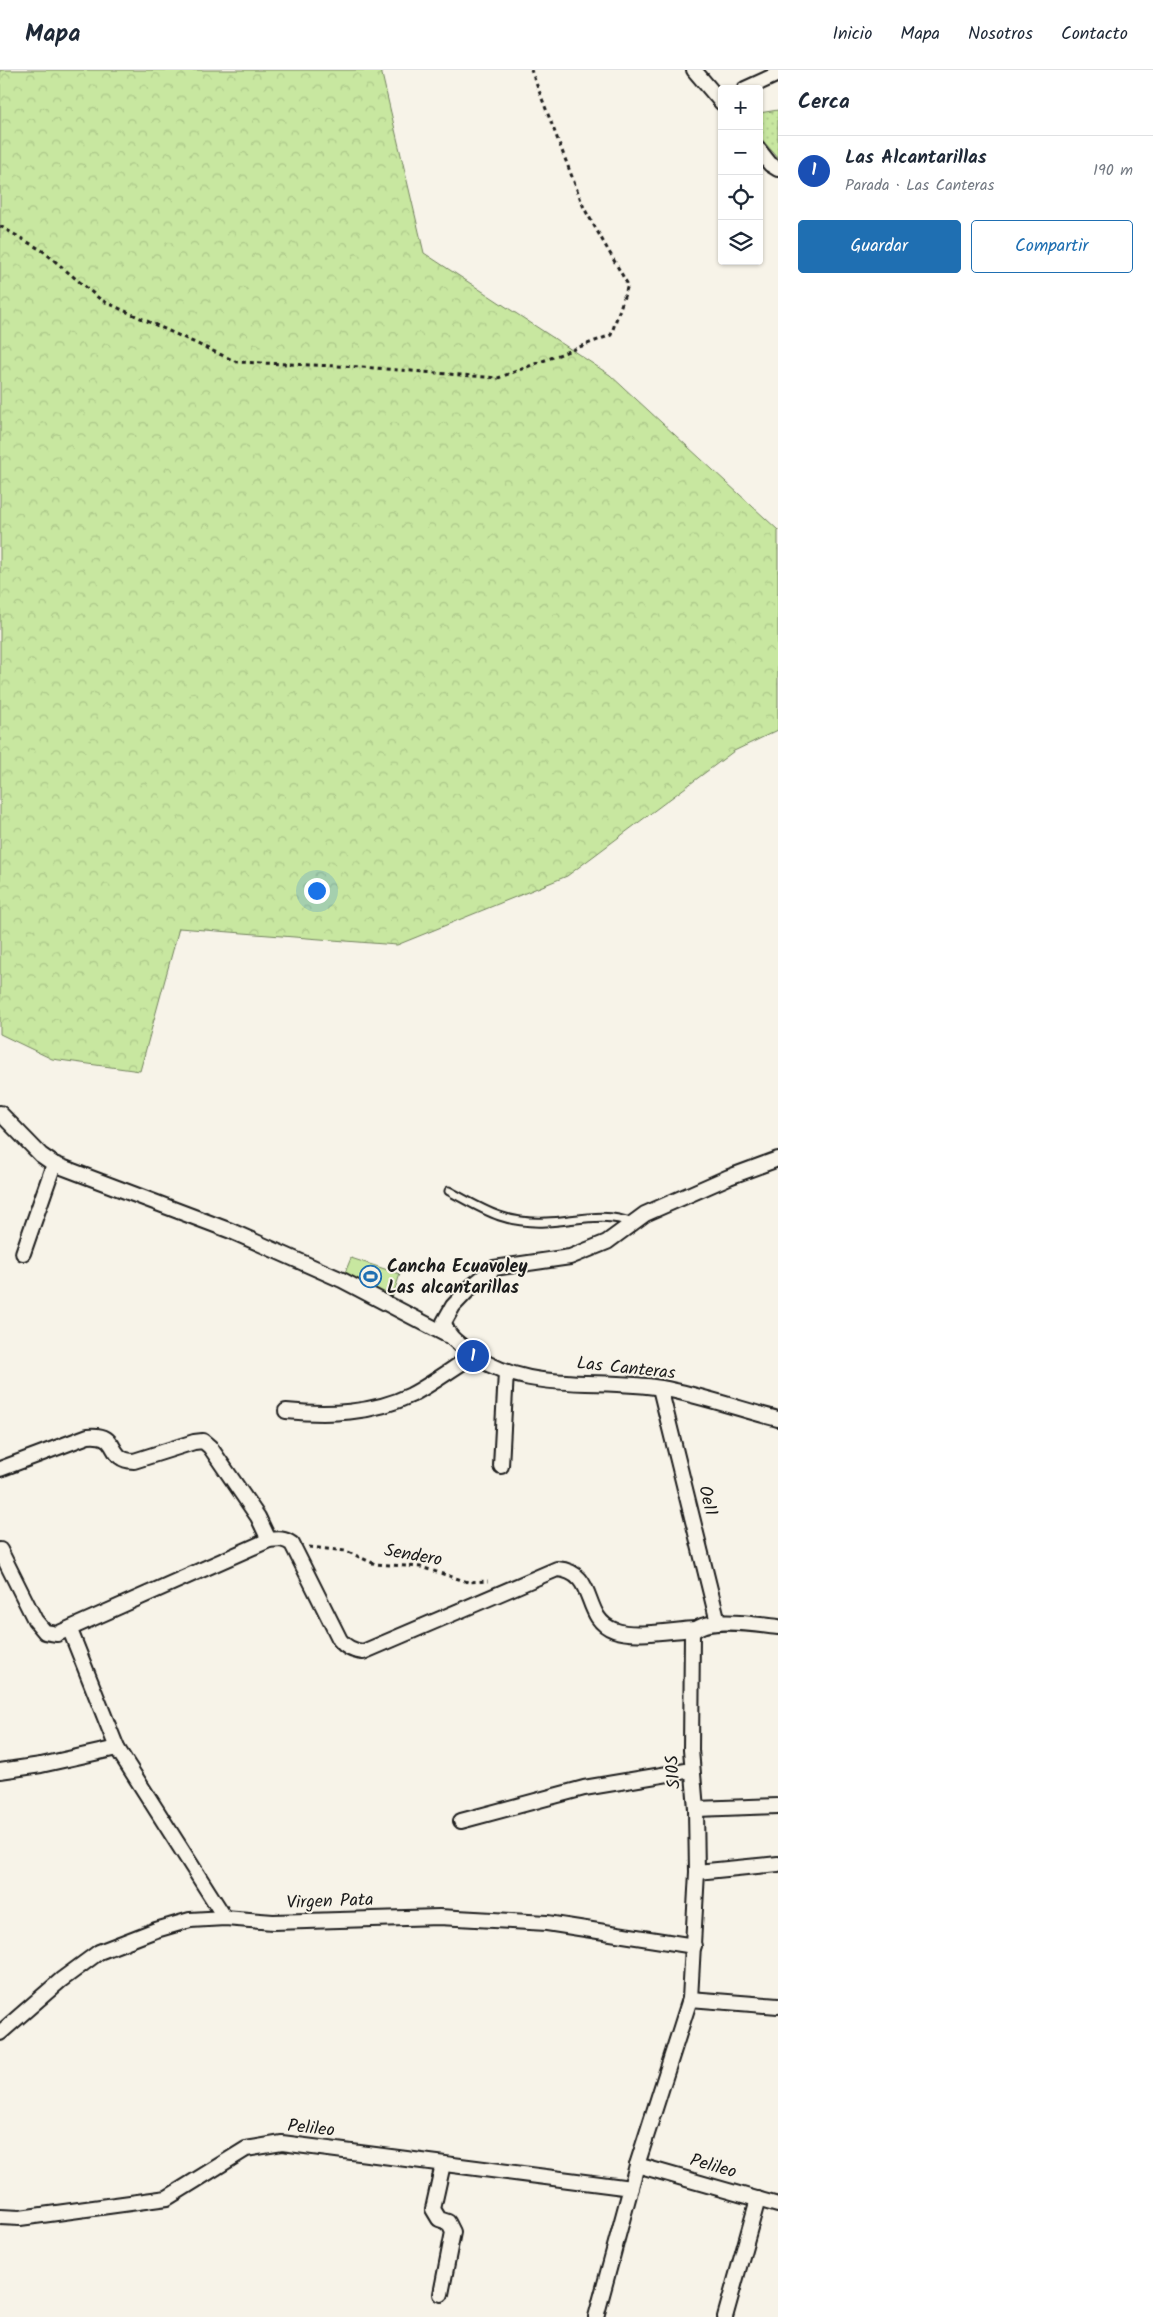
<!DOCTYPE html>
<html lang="es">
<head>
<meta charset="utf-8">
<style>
	:root { --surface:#fff; --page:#f6f6f7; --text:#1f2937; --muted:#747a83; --line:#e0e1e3; --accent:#1f6fb2 }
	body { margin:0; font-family:Kalam,sans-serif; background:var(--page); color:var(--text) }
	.controls { position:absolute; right:15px; top:15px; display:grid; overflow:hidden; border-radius:5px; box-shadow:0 1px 4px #0004 }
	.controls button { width:45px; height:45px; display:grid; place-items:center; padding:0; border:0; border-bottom:1px solid var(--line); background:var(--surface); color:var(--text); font:25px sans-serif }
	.you { position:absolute; left:316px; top:820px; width:18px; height:18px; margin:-12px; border:4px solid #fff; border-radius:50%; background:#1a73e8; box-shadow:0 0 0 8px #1a73e833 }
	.badge { display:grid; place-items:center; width:32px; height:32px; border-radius:50%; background:var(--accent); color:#fff; font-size:16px; font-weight:700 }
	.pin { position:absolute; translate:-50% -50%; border:2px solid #fff; box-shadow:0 1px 5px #0006 }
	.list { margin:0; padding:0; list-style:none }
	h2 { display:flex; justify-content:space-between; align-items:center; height:65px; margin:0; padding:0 20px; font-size:21px }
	h2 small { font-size:16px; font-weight:400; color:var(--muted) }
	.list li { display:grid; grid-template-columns:32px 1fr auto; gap:15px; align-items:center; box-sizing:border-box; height:70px; padding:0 20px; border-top:1px solid var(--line) }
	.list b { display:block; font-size:19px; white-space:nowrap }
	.list p { margin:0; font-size:16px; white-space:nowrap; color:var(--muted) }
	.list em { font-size:16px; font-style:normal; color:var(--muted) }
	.actions { display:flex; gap:10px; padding:15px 20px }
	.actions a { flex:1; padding:11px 0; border:1px solid var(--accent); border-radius:5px; text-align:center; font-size:18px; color:var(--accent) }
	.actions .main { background:var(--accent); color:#fff }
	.icon { flex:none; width:28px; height:28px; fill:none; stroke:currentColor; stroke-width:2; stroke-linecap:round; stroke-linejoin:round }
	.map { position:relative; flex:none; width:778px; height:2247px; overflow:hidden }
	header { display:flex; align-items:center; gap:30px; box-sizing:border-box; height:70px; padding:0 25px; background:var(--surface); border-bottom:1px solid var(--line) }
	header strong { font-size:24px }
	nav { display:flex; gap:28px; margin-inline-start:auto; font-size:18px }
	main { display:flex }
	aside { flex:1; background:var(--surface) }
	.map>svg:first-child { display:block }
	.forest { fill:url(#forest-crowns); stroke:#72825e }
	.park { fill:url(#park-dots); stroke:#72825e }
	.pitch { fill:#c8e7a0; stroke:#72825e }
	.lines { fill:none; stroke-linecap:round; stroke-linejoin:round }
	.lane-casing { stroke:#1c1c1c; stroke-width:11 }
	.street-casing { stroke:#1c1c1c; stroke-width:18 }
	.path { stroke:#1c1c1c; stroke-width:3; stroke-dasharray:4 4; stroke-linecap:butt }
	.lane { stroke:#f7f3e8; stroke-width:7 }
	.street { stroke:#f7f3e8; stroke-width:14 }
	.labels { text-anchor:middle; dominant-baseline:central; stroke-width:4; stroke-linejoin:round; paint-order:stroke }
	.poi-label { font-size:18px; font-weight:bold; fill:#1c1c1c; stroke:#f7f3e8; text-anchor:start }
	.street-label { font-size:18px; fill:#1c1c1c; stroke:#f7f3e8 }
</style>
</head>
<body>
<header>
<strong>Mapa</strong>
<nav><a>Inicio</a><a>Mapa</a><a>Nosotros</a><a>Contacto</a></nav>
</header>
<main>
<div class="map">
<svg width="778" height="2247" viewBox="0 0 778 2247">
	<defs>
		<pattern id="forest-crowns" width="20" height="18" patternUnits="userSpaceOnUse" patternTransform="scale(1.25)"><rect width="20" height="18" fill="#c8e7a0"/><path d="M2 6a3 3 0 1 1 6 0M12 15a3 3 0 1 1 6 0" fill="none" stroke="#abc689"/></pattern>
		<pattern id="park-dots" width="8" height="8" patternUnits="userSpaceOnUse" patternTransform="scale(1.25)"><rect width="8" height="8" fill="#c8e7a0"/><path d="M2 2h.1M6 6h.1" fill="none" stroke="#abc689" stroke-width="1.8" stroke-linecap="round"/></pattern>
	</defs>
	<rect width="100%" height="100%" fill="#f7f3e8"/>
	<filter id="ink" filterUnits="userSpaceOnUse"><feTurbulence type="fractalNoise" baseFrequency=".02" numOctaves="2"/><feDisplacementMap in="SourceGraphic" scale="10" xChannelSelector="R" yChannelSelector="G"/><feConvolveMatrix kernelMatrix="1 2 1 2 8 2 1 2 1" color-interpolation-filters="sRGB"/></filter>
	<g filter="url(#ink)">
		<polygon class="forest" points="0,0 381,0 424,183 610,305 778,460 778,660 734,681 567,806 397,875 179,858 140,1001 52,989 0,964"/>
		<polygon class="park" points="778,40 778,88 759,66 759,43"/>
		<polygon class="pitch" points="351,1188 400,1204 391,1231 342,1210"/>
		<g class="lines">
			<defs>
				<path id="lane" d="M449 1121C484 1140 504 1154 546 1152 575 1151 605 1141 632 1153"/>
				<g id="street">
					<polyline points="694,0 722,33"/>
					<polyline points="745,19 778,4"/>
					<polyline points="759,80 770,94 778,99"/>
					<polyline points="0,1043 41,1085 54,1094 231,1161 342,1210 447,1265"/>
					<path d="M778 1089 729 1107 645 1144 607 1172 570 1187 494 1198 471 1217 453 1236 444 1252C448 1267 455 1271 467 1280 522 1325 595 1307 661 1318 700 1325 739 1339 778 1349"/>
					<polyline points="23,1183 54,1094"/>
					<polyline points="660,1318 718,1552"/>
					<path d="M286 1341C328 1345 372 1344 411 1325 432 1314 453 1298 473 1286"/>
					<polyline points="501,1396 506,1302"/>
					<path d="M0 1399 88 1366C122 1363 105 1390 134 1391L194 1372 203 1371 210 1377 258 1447 269 1470"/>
					<path d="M0 1480 35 1550 45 1562 57 1564 269 1470C278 1469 284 1468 292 1474L340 1570C346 1578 353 1581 363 1582L557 1499C598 1502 581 1548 614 1560 634 1568 673 1560 695 1559"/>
					<polyline points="70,1560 117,1678 225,1848"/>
					<polyline points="0,1701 41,1695 117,1678"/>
					<polyline points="696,1739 778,1736"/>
					<polyline points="461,1751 584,1718 692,1700"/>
					<polyline points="697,1802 778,1794"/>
					<polyline points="690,1929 778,1936"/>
					<polyline points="0,1963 61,1910 99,1882 156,1860 190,1850 225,1848 273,1852 439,1847 547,1853 694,1876"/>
					<polyline points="637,2095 778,2135"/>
					<polyline points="0,2147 20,2148 167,2128 246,2079 282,2073 631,2118"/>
					<polyline points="441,2224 453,2162 448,2152 439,2149 433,2139 443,2094"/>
					<path d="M596 2247 637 2095 690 1929 697 1802 696 1739 691 1680 692 1563C705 1545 758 1555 778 1557"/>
					<polyline points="725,2247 758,2129"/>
				</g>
			</defs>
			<use href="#lane" class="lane-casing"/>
			<use href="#street" class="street-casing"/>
			<g class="path">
				<polyline points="0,156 43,181 101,230 237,292 362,297 498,308 611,265 628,215 584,138 531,0"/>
				<polyline points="309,1477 346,1481 375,1494 421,1497 468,1512 488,1511"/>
			</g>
			<use href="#lane" class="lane"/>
			<use href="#street" class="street"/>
		</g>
	</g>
	<defs>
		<symbol id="stadium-ring" viewBox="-11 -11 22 22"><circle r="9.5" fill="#f7f3e8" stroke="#1f6fb2" stroke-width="1.5"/><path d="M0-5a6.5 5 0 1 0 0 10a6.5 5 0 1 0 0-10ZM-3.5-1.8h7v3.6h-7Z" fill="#1f6fb2"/></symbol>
	</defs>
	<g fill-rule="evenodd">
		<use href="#stadium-ring" x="358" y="1194" width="25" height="25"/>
	</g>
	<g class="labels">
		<g class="poi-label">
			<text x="387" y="1197">Cancha Ecuavoley<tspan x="387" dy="21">Las alcantarillas</tspan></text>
		</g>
		<g class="street-label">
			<text transform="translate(626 1299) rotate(6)">Las Canteras</text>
			<text transform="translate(707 1431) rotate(76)">Oe11</text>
			<text transform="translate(413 1486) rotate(10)">Sendero</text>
			<text transform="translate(674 1702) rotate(-94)">S10S</text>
			<text transform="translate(330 1832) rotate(-2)">Virgen Pata</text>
			<text transform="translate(311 2059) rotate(6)">Pelileo</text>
			<text transform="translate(713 2097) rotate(16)">Pelileo</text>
		</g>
	</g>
</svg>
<div class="controls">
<button>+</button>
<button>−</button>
<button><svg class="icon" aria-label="locate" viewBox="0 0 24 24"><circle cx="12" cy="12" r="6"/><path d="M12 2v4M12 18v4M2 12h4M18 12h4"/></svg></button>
<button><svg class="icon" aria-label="layers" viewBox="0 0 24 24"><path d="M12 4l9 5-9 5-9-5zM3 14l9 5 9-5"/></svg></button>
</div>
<div class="you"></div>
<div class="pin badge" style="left:473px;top:1286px;background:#1a4fb4">1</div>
</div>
<aside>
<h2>Cerca<small></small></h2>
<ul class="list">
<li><span class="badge" style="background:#1a4fb4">1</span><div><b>Las Alcantarillas</b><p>Parada · Las Canteras</p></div><em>190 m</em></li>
</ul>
<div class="actions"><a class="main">Guardar</a><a>Compartir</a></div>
</aside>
</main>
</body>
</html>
